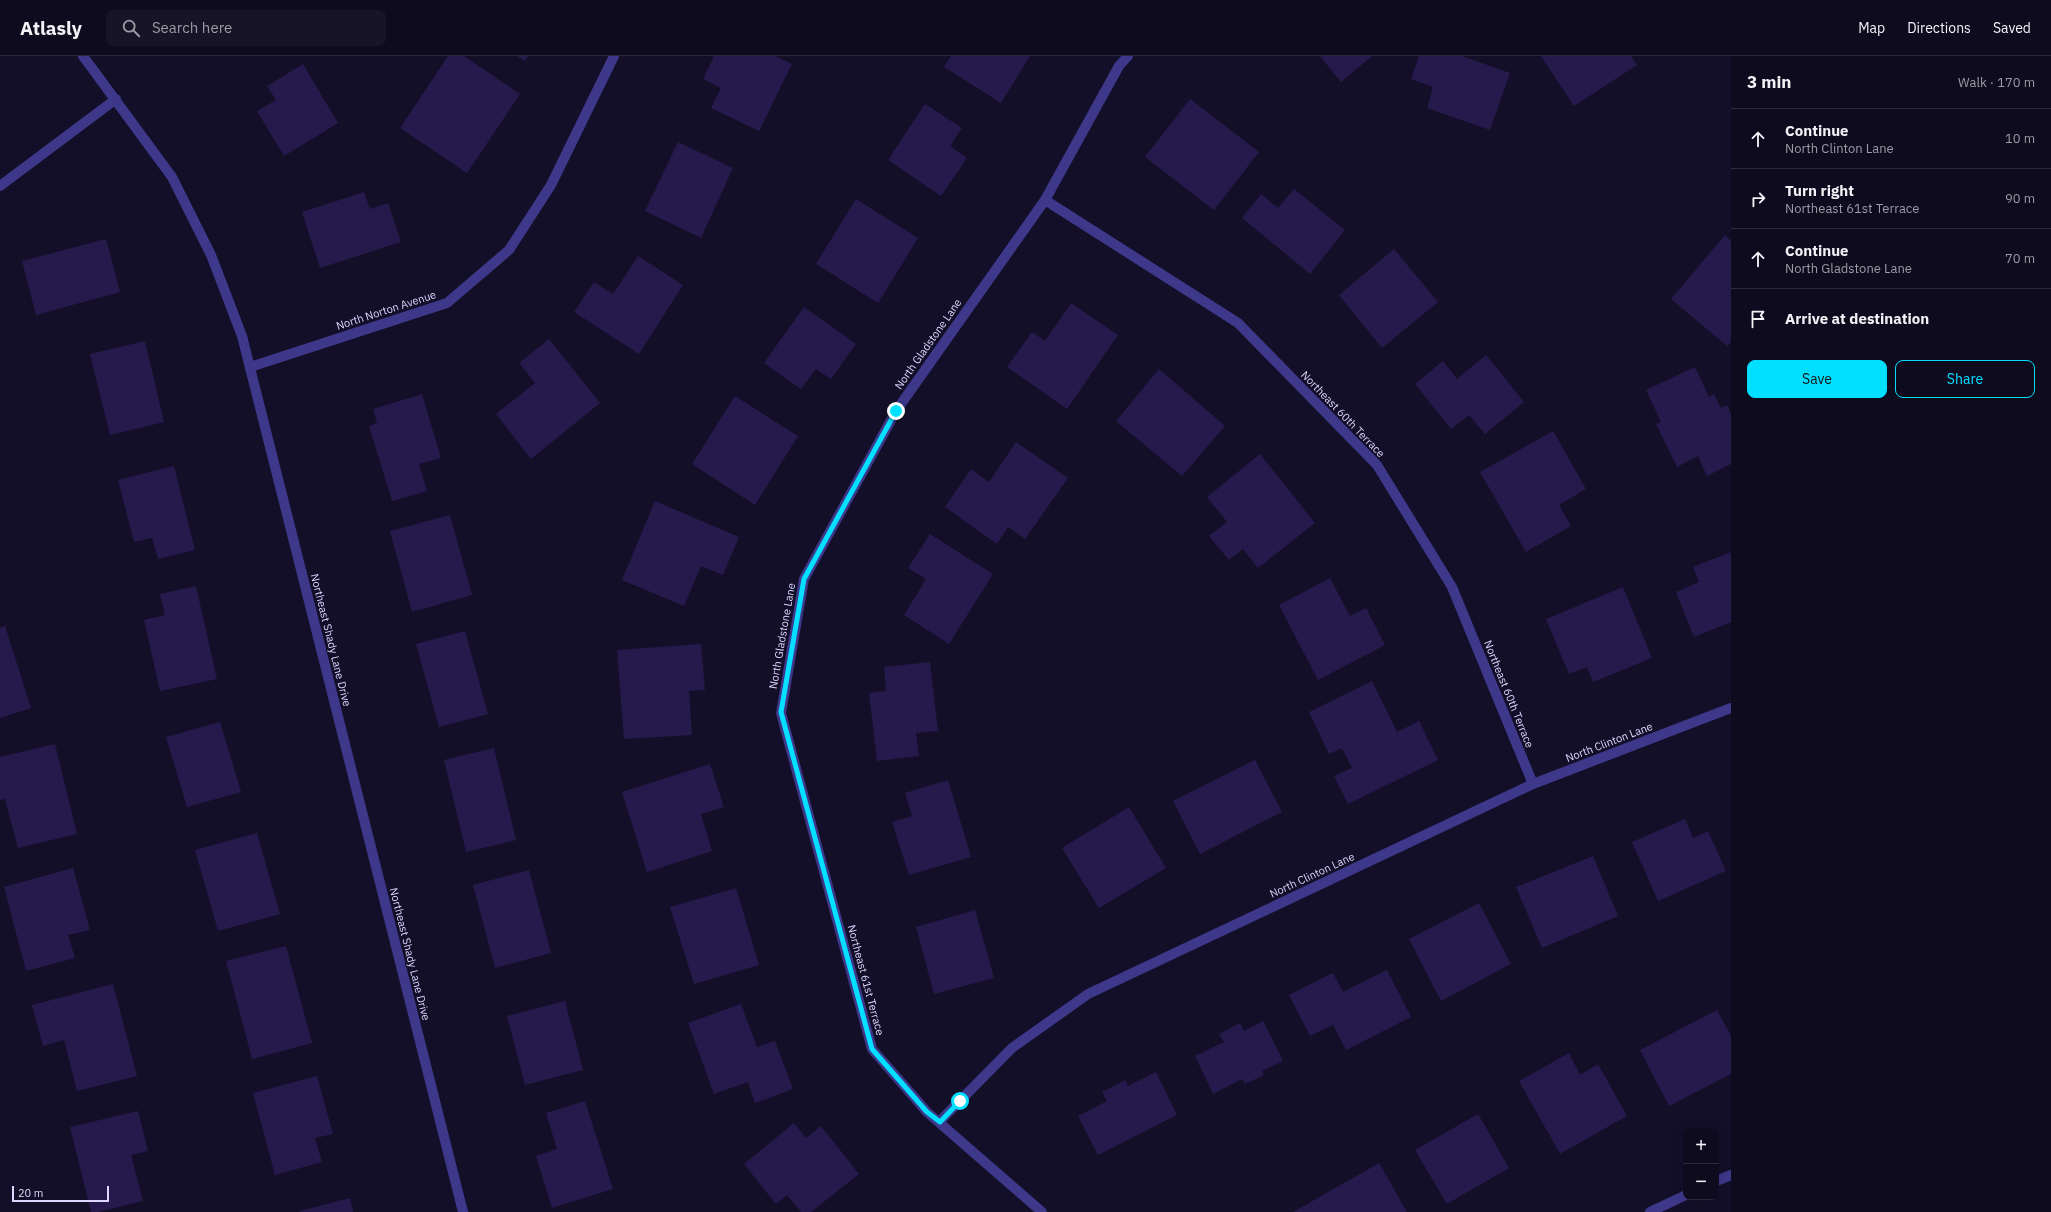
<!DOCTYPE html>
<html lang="en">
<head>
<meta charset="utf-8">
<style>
	:root { --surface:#0f0b1f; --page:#181428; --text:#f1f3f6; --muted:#9b9ba4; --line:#2f2b3d; --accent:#03e0ff }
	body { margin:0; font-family:"IBM Plex Sans",sans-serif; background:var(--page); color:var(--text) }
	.controls { position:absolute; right:12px; bottom:12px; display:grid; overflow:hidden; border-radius:8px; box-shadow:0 4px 16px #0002 }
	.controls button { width:36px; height:36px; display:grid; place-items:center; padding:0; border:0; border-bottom:1px solid var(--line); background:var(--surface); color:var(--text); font:20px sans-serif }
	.scale { position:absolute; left:12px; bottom:10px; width:97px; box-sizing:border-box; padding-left:4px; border:2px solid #dcd7ff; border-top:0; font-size:11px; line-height:14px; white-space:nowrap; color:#dcd7ff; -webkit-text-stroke:3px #140f29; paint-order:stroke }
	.stop { position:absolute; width:12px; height:12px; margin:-9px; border:3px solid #03e0ff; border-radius:50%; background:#fff }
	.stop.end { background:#03e0ff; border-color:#fff; box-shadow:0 1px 4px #0008 }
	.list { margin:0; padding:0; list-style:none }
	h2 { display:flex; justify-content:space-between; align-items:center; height:52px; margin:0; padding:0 16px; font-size:17px }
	h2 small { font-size:13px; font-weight:400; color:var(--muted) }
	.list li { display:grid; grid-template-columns:26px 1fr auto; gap:12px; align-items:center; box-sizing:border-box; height:60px; padding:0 16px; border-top:1px solid var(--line) }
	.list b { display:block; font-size:15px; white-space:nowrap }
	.list p { margin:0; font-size:13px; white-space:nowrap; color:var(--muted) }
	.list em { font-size:13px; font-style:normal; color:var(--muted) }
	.actions { display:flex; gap:8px; padding:12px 16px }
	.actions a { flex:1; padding:9px 0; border:1px solid var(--accent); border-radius:8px; text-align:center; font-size:14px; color:var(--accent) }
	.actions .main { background:var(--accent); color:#111 }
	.icon { flex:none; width:22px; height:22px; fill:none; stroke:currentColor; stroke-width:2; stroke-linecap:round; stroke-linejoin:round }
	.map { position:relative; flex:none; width:1731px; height:1156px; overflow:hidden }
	header { display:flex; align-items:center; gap:24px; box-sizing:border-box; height:56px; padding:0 20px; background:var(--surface); border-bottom:1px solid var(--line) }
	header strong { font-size:19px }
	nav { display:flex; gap:22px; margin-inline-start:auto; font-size:14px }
	.search { width:280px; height:36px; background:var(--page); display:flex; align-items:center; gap:10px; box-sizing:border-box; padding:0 14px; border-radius:8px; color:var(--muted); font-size:15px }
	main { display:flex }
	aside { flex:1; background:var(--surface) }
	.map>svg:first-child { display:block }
	.building { fill:#251a4b }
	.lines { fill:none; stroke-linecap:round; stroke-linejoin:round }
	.minor { stroke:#3d388a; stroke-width:10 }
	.route { stroke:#03e0ff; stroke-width:5 }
	.labels { text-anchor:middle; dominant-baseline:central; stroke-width:3; stroke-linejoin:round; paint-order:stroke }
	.street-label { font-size:11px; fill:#dcd7ff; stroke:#140f29 }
</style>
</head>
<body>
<header>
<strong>Atlasly</strong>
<div class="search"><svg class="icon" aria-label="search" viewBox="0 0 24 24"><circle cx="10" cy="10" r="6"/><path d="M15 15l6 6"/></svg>Search here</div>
<nav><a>Map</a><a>Directions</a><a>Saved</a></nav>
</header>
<main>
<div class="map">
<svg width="1731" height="1156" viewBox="0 0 1731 1156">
	<rect width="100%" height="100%" fill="#140f29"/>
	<g class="building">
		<polygon points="448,0 464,0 520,38 467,117 400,72"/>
		<polygon points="517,0 528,0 525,5"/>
		<polygon points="714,0 775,0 792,8 759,75 711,52 721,32 703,23"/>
		<polygon points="951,0 1030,0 1001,47 944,11"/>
		<polygon points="1320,0 1372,0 1341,26"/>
		<polygon points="1419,0 1462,0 1510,17 1490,74 1427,52 1433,31 1411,23"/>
		<polygon points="1541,0 1631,0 1637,9 1574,50"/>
		<polygon points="303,8 338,67 284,100 257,55 276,44 267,30"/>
		<polygon points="1190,43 1259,96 1214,154 1145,101"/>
		<polygon points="925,48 962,72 950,90 967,102 941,140 888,104"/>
		<polygon points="678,86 733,112 701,182 645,155"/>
		<polygon points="1294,133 1345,174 1310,218 1242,162 1261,138 1278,152"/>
		<polygon points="364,136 370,153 388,147 401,186 320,212 302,156"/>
		<polygon points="856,143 918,182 878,247 816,208"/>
		<polygon points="1725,179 1731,185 1731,286 1727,290 1671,243"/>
		<polygon points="106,183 120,236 36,259 22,205"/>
		<polygon points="1394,193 1438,246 1382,292 1339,239"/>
		<polygon points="638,200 683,229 639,298 574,256 594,226 613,238"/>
		<polygon points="1071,247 1118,279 1067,353 1007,311 1032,276 1045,285"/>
		<polygon points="804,251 856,288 831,323 816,313 801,333 764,307"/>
		<polygon points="549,283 600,347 531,403 496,358 535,327 519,307"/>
		<polygon points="145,285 164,366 110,379 90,298"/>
		<polygon points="1486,299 1524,346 1485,378 1469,359 1451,373 1415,328 1443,305 1457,323"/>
		<polygon points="1695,311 1709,341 1714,338 1721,352 1727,349 1731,358 1731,408 1707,420 1698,400 1677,411 1656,368 1661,366 1646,334"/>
		<polygon points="1159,313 1225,370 1182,420 1116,365"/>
		<polygon points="422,338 441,402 419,408 427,435 392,445 369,370 377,367 373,353"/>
		<polygon points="735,340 798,380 755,449 692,408"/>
		<polygon points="1553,375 1586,433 1559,449 1571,470 1526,496 1480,416"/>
		<polygon points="1016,386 1068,422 1025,483 1008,471 997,488 945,451 971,413 989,426"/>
		<polygon points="1260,398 1315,467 1258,512 1243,493 1229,504 1209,480 1227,466 1207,441"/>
		<polygon points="174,410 195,494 158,503 152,482 134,486 118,424"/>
		<polygon points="655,445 739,481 723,519 701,510 684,550 622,524"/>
		<polygon points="450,459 472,539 412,556 390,475"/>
		<polygon points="930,478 993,518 949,588 904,559 926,523 908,512"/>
		<polygon points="1731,496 1731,566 1694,581 1676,536 1699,526 1693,511"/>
		<polygon points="1330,522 1350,560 1366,552 1385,589 1318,624 1279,549"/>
		<polygon points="196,530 217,623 160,635 144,564 165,559 160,538"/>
		<polygon points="1623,531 1652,602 1593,626 1587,611 1569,618 1546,563"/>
		<polygon points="5,570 31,652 0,662 0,572"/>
		<polygon points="465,575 488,658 439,671 416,588"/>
		<polygon points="701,588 705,634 689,635 692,679 624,683 617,594"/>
		<polygon points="930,606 938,675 916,677 919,700 877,705 869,637 886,635 884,611"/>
		<polygon points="1372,625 1397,676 1419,665 1438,704 1348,748 1334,720 1352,712 1342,692 1329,698 1309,656"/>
		<polygon points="220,666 241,736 187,751 166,681"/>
		<polygon points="55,688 77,778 18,792 5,743 0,744 0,701"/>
		<polygon points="494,692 516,784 466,796 444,704"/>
		<polygon points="1255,704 1282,756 1200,798 1173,745"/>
		<polygon points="710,708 724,751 701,758 712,795 647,816 622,736"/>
		<polygon points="948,724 971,801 909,819 892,766 912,760 905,737"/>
		<polygon points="1129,751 1166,812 1099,852 1062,792"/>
		<polygon points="1685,763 1693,782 1708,775 1726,815 1658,845 1632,786"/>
		<polygon points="257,777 280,858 218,875 195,794"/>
		<polygon points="1593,800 1618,860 1542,892 1516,831"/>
		<polygon points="73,812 90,874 68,879 75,902 26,915 4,831"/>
		<polygon points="529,814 551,897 495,912 473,829"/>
		<polygon points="736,832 759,909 694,928 670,851"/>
		<polygon points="1479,847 1511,908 1441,945 1409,883"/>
		<polygon points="975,854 994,922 934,938 916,871"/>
		<polygon points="286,890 312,987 252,1003 226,905"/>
		<polygon points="1387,914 1411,961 1346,994 1333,969 1310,980 1289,939 1333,917 1343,936"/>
		<polygon points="113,928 137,1020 77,1035 64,984 43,990 32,949"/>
		<polygon points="565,945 583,1014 525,1029 507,960"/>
		<polygon points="741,948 757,991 775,985 793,1033 755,1047 748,1026 714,1038 688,967"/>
		<polygon points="1717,954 1731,980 1731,1018 1669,1050 1640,994"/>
		<polygon points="1263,965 1283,1005 1262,1015 1264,1019 1245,1028 1242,1023 1213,1038 1195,1000 1224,986 1219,978 1240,967 1244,975"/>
		<polygon points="1569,997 1580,1019 1598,1008 1627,1060 1560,1098 1519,1025"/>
		<polygon points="1156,1016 1177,1059 1098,1099 1078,1060 1107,1045 1102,1036 1125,1024 1128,1030"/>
		<polygon points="317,1020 333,1078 315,1082 322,1106 275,1119 253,1037"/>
		<polygon points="585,1045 613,1133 552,1152 536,1100 557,1093 546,1057"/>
		<polygon points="138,1055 148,1095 131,1099 143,1145 98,1156 91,1156 70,1071"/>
		<polygon points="1478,1058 1509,1112 1447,1148 1415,1094"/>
		<polygon points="794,1067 806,1082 821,1070 859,1118 811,1156 801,1156 787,1139 776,1148 744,1108"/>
		<polygon points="1379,1107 1407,1156 1293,1156"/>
		<polygon points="350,1142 353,1156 300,1156 300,1155"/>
	</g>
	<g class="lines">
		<g class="minor">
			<polyline points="83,0 172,121 211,199 242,280 463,1156"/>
			<polyline points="0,130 116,43"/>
			<polyline points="1045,144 1238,267 1377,409 1452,531 1533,728"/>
			<polyline points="250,311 447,247 509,194 551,129 614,0"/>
			<polyline points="939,1066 1012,992 1088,938 1533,728 1731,652"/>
			<polyline points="1716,1125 1731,1119"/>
			<polyline points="1042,1156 927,1056 872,993 781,657 804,523 896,355 1045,144 1119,10 1128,0"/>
			<polyline points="1650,1156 1686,1139"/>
		</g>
	</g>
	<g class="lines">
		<polyline class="route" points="896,355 804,523 781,656 872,993 927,1056 940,1066 960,1045"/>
	</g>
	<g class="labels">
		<g class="street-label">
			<text transform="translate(386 254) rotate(-18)">North Norton Avenue</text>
			<text transform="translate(928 288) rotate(-55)">North Gladstone Lane</text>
			<text transform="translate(1343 358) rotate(46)">Northeast 60th Terrace</text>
			<text transform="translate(782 580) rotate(-80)">North Gladstone Lane</text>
			<text transform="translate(331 584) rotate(76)">Northeast Shady Lane Drive</text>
			<text transform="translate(1509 638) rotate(68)">Northeast 60th Terrace</text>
			<text transform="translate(1609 686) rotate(-21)">North Clinton Lane</text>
			<text transform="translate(1312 819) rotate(-25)">North Clinton Lane</text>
			<text transform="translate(410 898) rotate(76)">Northeast Shady Lane Drive</text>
			<text transform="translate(866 924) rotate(75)">Northeast 61st Terrace</text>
		</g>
	</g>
</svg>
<div class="controls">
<button>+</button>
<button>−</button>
</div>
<div class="scale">20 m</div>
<div class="stop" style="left:960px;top:1045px"></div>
<div class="stop end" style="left:896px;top:355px"></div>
</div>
<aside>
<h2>3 min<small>Walk · 170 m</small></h2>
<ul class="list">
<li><svg class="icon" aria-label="ahead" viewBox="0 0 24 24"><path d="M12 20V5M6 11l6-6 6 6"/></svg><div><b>Continue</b><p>North Clinton Lane</p></div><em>10 m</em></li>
<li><svg class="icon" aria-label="right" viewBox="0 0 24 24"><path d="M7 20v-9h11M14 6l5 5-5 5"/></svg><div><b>Turn right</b><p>Northeast 61st Terrace</p></div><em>90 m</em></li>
<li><svg class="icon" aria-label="ahead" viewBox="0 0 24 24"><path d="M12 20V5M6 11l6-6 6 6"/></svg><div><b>Continue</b><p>North Gladstone Lane</p></div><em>70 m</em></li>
<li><svg class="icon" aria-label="arrive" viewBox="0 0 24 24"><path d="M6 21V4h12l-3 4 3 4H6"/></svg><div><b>Arrive at destination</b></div></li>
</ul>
<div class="actions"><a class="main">Save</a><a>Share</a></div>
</aside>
</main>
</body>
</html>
